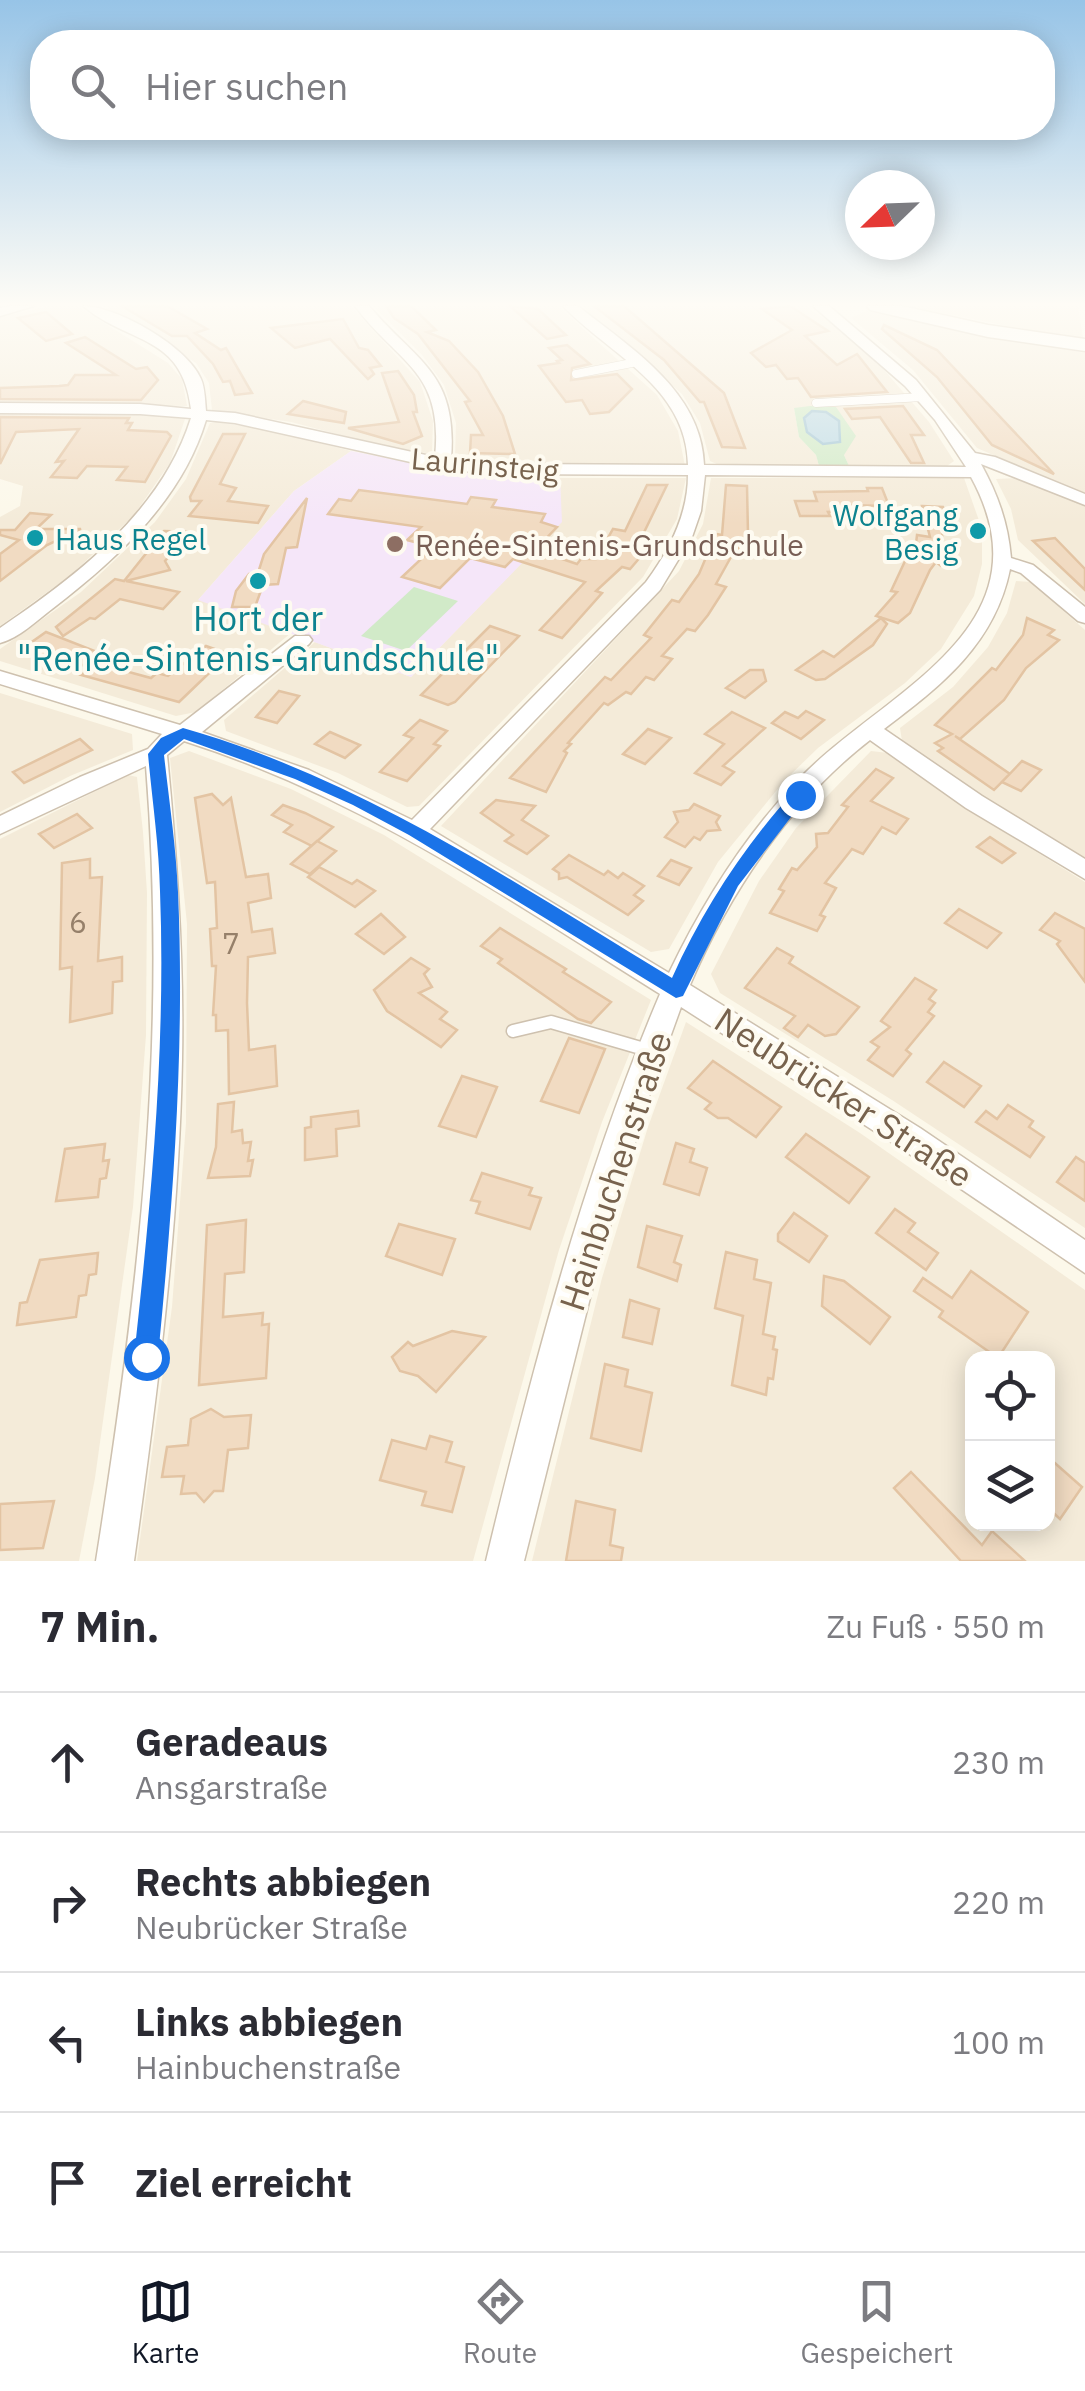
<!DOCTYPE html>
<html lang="de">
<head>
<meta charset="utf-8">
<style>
	:root { --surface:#fff; --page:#f7f7f7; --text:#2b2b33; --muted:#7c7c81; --line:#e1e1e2; --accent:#111827 }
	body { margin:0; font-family:"IBM Plex Sans",sans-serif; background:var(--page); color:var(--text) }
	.controls { position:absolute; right:30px; bottom:30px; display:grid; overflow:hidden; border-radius:20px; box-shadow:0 5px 25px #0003 }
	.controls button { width:90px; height:90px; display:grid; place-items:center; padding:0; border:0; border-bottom:2px solid var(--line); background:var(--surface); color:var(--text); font:50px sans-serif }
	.compass { position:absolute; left:845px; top:170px; width:90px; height:90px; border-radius:50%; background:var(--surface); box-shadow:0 5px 25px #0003; rotate:247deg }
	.stop { position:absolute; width:30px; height:30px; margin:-22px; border:8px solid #1a73e8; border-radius:50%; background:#fff }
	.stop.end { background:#1a73e8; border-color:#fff; box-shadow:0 2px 10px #0008 }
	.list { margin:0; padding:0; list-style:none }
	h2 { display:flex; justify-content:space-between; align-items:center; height:130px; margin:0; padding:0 40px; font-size:42px }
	h2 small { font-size:32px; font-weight:400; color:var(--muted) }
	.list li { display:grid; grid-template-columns:65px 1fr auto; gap:30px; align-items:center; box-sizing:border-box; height:140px; padding:0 40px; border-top:2px solid var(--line) }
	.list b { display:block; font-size:38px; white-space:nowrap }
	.list p { margin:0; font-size:32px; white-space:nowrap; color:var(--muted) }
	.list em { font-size:32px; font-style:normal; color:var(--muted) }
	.icon { flex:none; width:55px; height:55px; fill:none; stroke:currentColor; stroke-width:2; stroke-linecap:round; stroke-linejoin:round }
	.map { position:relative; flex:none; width:1085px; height:1561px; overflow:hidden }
	.search { position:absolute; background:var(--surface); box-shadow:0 5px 25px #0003; left:30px; right:30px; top:30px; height:110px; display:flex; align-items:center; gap:25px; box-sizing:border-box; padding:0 35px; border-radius:40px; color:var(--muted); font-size:38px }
	.sheet { height:690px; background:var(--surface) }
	nav { display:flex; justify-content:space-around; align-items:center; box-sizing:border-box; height:140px; border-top:2px solid var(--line); background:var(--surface); font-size:28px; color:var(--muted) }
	nav a { display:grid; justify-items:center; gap:5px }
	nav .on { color:var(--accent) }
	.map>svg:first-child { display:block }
	.residential { fill:#f4ebd9; fill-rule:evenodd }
	.education { fill:#f5e6f9 }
	.green { fill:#d1eac8 }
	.water { fill:#bedbe6; stroke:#a5c8d7; stroke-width:2.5 }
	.building { fill:#f1dbc2; stroke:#e3c4a3; stroke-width:2.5 }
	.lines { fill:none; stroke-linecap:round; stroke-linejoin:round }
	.lane-far1-casing { stroke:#cec1af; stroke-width:9 }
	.lane-casing { stroke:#cec1af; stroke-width:15 }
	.street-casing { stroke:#cec1af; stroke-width:3 }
	.secondary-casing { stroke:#d1c2ad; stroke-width:3 }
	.lane-far1 { stroke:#fff; stroke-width:8 }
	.lane { stroke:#fff; stroke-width:12 }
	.street { fill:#fff; fill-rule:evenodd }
	.secondary { fill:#fff; fill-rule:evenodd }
	.route { fill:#1a73e8 }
	.culture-dot { fill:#0f9aa8; stroke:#fefbf1; stroke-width:4 }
	.education-dot { fill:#8d6e63; stroke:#fefbf1; stroke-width:4 }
	.labels { text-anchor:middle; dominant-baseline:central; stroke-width:8; stroke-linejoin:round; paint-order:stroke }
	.far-street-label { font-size:30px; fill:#77624d; stroke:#fefbf1 }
	.far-culture-label { font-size:30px; fill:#0d838f; stroke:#fefbf1; text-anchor:end }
	.far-education-label { font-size:30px; fill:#785e54; stroke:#fefbf1; text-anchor:start }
	.number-label { font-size:30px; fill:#96806a }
	.culture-label { font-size:35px; fill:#0d838f; stroke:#fefbf1 }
	.street-label { font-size:35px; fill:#77624d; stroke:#fefbf1 }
</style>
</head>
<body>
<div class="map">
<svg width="1085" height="1561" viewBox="0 0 1085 1561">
	<rect width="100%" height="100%" fill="#fcf8ea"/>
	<g class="residential">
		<polygon points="50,306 77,306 168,363 182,379 187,406 0,403 0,317"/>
		<polygon points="104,306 351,306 420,382 433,421 432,454 379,445 291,422 212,410 209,383 196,363"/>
		<polygon points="373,306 558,306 657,395 678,431 685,466 522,465 455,459 456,423 444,385 422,355"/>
		<polygon points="582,306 805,306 836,326 885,371 929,422 954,461 947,466 849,466 844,455 794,408 799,437 816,455 819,466 721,466 710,461 700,423 682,394"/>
		<polygon points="909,306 1078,306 1083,338 1007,326"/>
		<polygon points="866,311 1085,353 1085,495 977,448 913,370 851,318"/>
		<polygon points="0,413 132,414 185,419 170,463 134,515 71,575 0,626 0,517 20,506 23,486 0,479"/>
		<polygon points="216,422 269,430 351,451 294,491 199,599 291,633 196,712 176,716 0,661 0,649 81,592 155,522 186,479 210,423"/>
		<polygon points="560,478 686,478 677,519 643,577 419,806 407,807 338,773 226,731 224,720 315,642 411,677 561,522"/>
		<polygon points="711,478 964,478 982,529 982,564 974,596 941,649 905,683 818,748 785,780 718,862 669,949 651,952 441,826 679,571 703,524"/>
		<polygon points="1020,478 1085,506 1085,604 1018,540 1011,509 996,479"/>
		<polygon points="1016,581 1031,582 1085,630 1085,861 1028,827 902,741 900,728 953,687 988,647 1007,613"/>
		<polygon points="0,693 132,734 133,750 70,776 0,812"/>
		<polygon points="189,751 291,789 384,835 651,1000 602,1122 559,1250 473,1561 137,1561 172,1307 186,1123 187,924 170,758"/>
		<polygon points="871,751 888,753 962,806 1085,882 1085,1228 892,1100 720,993 711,974 759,881 796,828"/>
		<polygon points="128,775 137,777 143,832 147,893 146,1035 133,1207 95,1478 79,1561 0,1561 0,839"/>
		<path d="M686 1022 860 1133 1085 1290V1561H532L602 1278 648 1127ZM972 1358H1048V1524H972Z"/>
	</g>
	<polygon class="education" points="351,451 453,471 560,478 562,522 411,677 198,600 294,491"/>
	<g class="green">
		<polygon points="810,406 836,407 856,436 844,455 849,466 819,466 816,455 799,437 794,408"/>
		<polygon points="414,587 458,601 406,651 361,636"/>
	</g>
	<polygon class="water" points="812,411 826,412 839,421 840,442 823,444 807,432 804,418"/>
	<g class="building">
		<polygon points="122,306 167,306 207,329 195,333 221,350 226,348 252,393 235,395 230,381 223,382 213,364 187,336 172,336"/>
		<polygon points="386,306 411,306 436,330 427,332 449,341 478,372 503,416 515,454 470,453 471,435 483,435 465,402 470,401 418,334 394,318"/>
		<polygon points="510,306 538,309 566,335 547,339"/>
		<polygon points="594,306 624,306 724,393 745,448 722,447 704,402 700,402 664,360"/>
		<polygon points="790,306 828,331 805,336 837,365 857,354 887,392 811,397 798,378 787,379 776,365 766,367 751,353 792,330 762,309"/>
		<polygon points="46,312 72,334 46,341 18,318"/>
		<polygon points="343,319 359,348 368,350 381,366 370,368 374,374 368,379 330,339 295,348 271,328"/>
		<polygon points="884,325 937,350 1054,474 992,445 937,377 882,329"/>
		<polygon points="85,337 136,369 147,367 158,380 141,400 0,399 0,388 59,386 68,385 75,375 116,375 66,343"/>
		<polygon points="567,345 590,364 572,368 571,380 617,374 632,389 609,412 590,414 582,400 566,402 539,366 559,363 557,361 562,360 549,348"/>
		<polygon points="398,371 414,395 417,412 413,412 422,436 403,444 348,428 399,422 382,373"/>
		<polygon points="303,401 346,412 344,423 288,414"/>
		<polygon points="903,406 924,435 911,435 924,463 911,463 880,417 852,419 845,409"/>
		<polygon points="0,417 129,418 126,423 132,423 128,430 167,432 171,436 145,482 117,480 127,467 87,466 77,478 51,477 64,461 56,462 79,429 16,432 0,464"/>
		<polygon points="223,434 245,434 220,484 236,488 228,501 268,506 258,523 189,516 201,501 191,501 190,497"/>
		<polygon points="647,485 667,485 634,553 642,555 630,569 622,567 596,591 602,593 562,638 540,630 585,582 513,559 505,567 470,558 440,588 402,577 434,547 407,540 421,527 328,514 339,499 351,501 359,490 467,504 471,497 496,500 492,507 545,514 541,522 557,527 535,550 577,564 581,559 596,559 613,529 625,531"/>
		<polygon points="726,485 747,486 748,534 743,549 736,548 716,584 726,587 708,615 695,631 687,629 662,656 672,659 654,680 646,677 631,694 626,692 608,705 604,703 568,743 571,744 564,751 567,753 546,792 510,778 605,677 611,680 651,638 644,635 672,600 679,602 699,574 716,534 722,535"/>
		<polygon points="867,488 882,488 889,506 844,505 846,511 828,512 830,516 800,516 795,501 817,501 814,492 868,491"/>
		<polygon points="307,498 297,547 286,548 278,584 263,585 255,607 232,607 236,591 249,574 258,573 264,554"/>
		<polygon points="922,506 943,507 949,523 943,523 940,565 936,562 930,570 910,613 898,623 876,616 897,592 891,591 906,559 914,561 917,535 930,537"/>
		<polygon points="30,513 51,515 36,529 81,529 47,545 0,581 0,554 19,540 0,535 0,530 15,530"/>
		<polygon points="164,531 191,532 165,561 170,570 126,581 179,592 163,609 120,599 95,619 90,618 63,636 56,627 115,579 124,581"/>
		<polygon points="1055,538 1085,569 1085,590 1033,541"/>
		<polygon points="881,618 887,624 873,645 825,679 816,680 796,670 823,651 834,657"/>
		<polygon points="1027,618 1054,630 1048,635 1059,640 1026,668 1004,700 960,739 955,736 1010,774 994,790 938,751 943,748 935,743 952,734 935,725 992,668 996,670 1023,635"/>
		<polygon points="490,626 519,636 455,702 448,705 421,695"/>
		<polygon points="46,632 105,655 89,667 46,654 36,658 19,651"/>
		<polygon points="206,646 229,654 179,702 81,675 96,663 151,678 157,673 168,676"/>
		<polygon points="750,670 763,670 766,681 745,698 726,688"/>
		<polygon points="279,691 299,696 277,723 256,717"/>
		<polygon points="806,711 824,720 801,739 772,723 785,712 798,718"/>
		<polygon points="732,712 765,728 723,766 734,772 721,785 695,773 724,744 705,734"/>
		<polygon points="420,720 447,731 434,744 440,746 407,781 380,772 413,738 404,735"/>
		<polygon points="648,729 671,738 645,764 623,754"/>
		<polygon points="330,732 360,745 345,758 315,744"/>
		<polygon points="80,739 92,750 24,783 13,772"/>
		<polygon points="1022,761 1041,770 1021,791 1002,782"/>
		<polygon points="876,769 893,778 871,801 908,819 896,834 882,827 863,854 852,849 825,883 836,888 820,915 825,917 817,931 770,913 784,891 779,889 792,868 797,870 817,847 816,834 828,833 848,807 842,805"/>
		<polygon points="212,794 223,805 231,798 246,877 268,874 271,898 248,903 252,932 272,929 275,953 248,957 247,1003 249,1050 275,1046 277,1086 229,1094 228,1030 216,1031 216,1015 213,1015 216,966 212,966 210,929 217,928 215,882 207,883 195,798"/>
		<polygon points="496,800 535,806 522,820 548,836 527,854 505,841 513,835 481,813"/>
		<polygon points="694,804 720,816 716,822 720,830 707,831 700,840 694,837 685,847 665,837 678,822 674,812 689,810"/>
		<polygon points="283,805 305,813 333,827 312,846 284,832 292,825 272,815"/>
		<polygon points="77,814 92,828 54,848 39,834"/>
		<polygon points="990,837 999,843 1015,853 1002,863 977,847"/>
		<polygon points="317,841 336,851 310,874 291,864"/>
		<polygon points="569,855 604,875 608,871 618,878 623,873 644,886 634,895 643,901 628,915 567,877 559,879 559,873 553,869"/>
		<polygon points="90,859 90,878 102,877 98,961 122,957 122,981 113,982 112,1013 70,1022 72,967 60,969 62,863"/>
		<polygon points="671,860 691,868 679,885 658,876"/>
		<polygon points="319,867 352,884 357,880 375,891 355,907 308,877"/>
		<polygon points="959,909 1001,933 987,948 945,923"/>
		<polygon points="1055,913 1085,929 1085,982 1057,944 1060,941 1040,930"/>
		<polygon points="381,914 405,937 384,954 356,934"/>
		<polygon points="500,928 566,969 563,972 611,1002 591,1023 578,1019 498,963 502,959 481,946"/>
		<polygon points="777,948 793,957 789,963 859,1007 836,1034 825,1036 808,1025 798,1037 784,1028 795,1016 745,988"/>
		<polygon points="411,958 429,969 424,974 432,987 419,993 447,1012 440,1019 457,1030 441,1047 387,1011 374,990"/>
		<polygon points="915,978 936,990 929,999 935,1003 928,1012 934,1016 906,1050 911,1054 893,1076 868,1060 879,1047 871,1042 890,1027 881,1021"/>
		<polygon points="569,1038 605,1049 579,1113 541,1101"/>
		<polygon points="713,1061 781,1107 756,1137 728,1118 718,1118 705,1109 711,1103 688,1088"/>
		<polygon points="944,1062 981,1086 964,1107 927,1082"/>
		<polygon points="462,1076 497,1087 476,1137 439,1126"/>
		<polygon points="234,1102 232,1132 242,1130 243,1143 251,1142 248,1161 253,1160 250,1176 208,1178 216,1147 218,1104"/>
		<polygon points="1008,1105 1033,1121 1029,1127 1044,1137 1030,1157 976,1122 986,1111 997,1119"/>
		<polygon points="358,1111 359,1126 336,1129 337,1156 305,1160 305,1128 311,1127 311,1117"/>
		<polygon points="806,1134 869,1177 849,1203 786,1157"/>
		<polygon points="676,1143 694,1149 690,1162 707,1168 699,1195 664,1184"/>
		<polygon points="105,1144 103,1161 109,1160 106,1178 100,1179 98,1197 56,1201 65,1149"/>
		<polygon points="1076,1157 1085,1163 1085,1201 1057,1182"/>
		<polygon points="482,1173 532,1188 529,1195 541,1198 530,1229 476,1213 480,1202 471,1200"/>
		<polygon points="895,1209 915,1223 908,1232 938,1253 926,1270 876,1233"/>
		<polygon points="794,1213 827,1236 809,1262 778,1241 778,1234"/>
		<polygon points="246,1220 244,1272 225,1274 223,1317 263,1313 262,1325 269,1324 266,1378 199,1385 207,1225"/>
		<polygon points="399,1224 455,1239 442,1275 386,1256"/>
		<polygon points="647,1226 682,1236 674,1262 681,1265 677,1281 638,1267"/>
		<polygon points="726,1252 757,1260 754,1279 771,1283 763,1334 775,1337 773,1349 777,1350 773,1379 768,1378 766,1395 732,1385 743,1316 715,1308"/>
		<polygon points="98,1253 96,1274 89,1275 86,1295 79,1296 76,1317 17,1325 20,1303 27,1302 40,1260"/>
		<polygon points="971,1271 1028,1312 998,1358 939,1317 943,1311 914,1291 923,1278 952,1298"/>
		<polygon points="824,1276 844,1281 890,1317 870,1344 822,1306"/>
		<polygon points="630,1300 659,1309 652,1344 623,1337"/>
		<polygon points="452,1331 485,1337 436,1392 418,1376 400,1371 392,1357 408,1342 413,1346"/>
		<polygon points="605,1364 628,1370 625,1386 652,1393 641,1451 591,1438"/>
		<polygon points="211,1409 224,1417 251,1415 248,1448 228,1450 223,1491 214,1491 204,1502 196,1493 181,1494 184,1476 162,1477 167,1447 188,1445 191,1419"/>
		<polygon points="430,1436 452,1442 446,1462 464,1467 452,1512 422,1505 426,1492 380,1480 392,1440 426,1449"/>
		<polygon points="1048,1457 1082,1487 1060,1519 1048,1508"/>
		<polygon points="911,1472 982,1545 992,1531 1025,1561 961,1561 894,1488"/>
		<polygon points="54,1501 43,1548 0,1550 0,1504"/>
		<polygon points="576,1501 615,1510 610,1545 623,1548 621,1561 566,1561"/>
	</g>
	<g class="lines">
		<defs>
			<g id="lane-far1">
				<polyline points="576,374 637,362"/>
				<polyline points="816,403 923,397"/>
			</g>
			<polyline id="lane" points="513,1031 551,1022 651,1051"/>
			<g id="street">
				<polygon points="9,306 34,306 0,316 0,308"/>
				<path d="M83 306C117 306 188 347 201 379 205 388 205 401 206 411L235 413 435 457C444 370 398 364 355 306H369C416 362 458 372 451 459L494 464 688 465C687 387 610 355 563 306H578C629 347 702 391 704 465L966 467 935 420 905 386 813 306H829L916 380 975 453 995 457 1085 494V505L981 464C998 495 1008 523 1011 558L1033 565 1085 607V623L1078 621 1021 573 1010 569C995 644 941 686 884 729L982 796 1085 859V879L966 808 870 740C790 802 729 893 690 985L920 1128 1085 1240V1273L899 1147 681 1007 650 1093 598 1266 524 1561H486C532 1370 583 1175 660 994 503 896 362 798 184 741L167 755C177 857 184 958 182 1060 179 1228 157 1395 134 1561H96C139 1289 168 1042 146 766L0 834V816L80 777 148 749 162 734 0 684V671L180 725 295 636H309L312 640 309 644 202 732 309 770 412 820 646 582C669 551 688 515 688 475L494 474 442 469 235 423 206 420C182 500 117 559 52 609 36 621 19 638 0 643V628C78 575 162 511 191 418L140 414 0 413V403L140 404 191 409C182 334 130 345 83 306ZM705 475 971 477C1054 629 884 691 800 778 745 835 703 902 669 973L430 829 660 590 692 537 701 511Z"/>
			</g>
			<polygon id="secondary" points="867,306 902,306 988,325 1085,339 1085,351 988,337 870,310"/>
		</defs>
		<use href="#lane-far1" class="lane-far1-casing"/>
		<use href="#lane" class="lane-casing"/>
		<use href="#street" class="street-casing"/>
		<use href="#secondary" class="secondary-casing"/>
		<use href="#lane-far1" class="lane-far1"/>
		<use href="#lane" class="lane"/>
		<use href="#street" class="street"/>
		<use href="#secondary" class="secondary"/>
	</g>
	<linearGradient id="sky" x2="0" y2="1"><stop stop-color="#97c4e7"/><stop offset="0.58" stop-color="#fefcf6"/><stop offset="1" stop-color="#fefcf6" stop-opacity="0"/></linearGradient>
	<rect width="1085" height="524" fill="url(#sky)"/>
	<path class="route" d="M183 728C362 779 515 883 672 978 703 909 743 848 794 791L800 789 808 795 738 886 683 996 676 998 409 835 353 805 295 779 184 739 164 755C169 800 176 846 178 892 185 1048 173 1202 158 1357L155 1366 146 1369 137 1366 134 1357C151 1202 166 1048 160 891 159 845 152 799 148 754L161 738Z"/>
	<g class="culture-dot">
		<circle cx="978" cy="531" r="10"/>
		<circle cx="35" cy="538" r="10"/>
		<circle cx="258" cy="581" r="10"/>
	</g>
	<circle class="education-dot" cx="395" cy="544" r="10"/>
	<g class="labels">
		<g class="far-street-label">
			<text transform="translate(485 464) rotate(5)">Laurinsteig</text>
		</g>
		<g class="far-culture-label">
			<text x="958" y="514">Wolfgang<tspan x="958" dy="34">Besig</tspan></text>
			<text x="55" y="538" text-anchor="start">Haus Regel</text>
		</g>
		<g class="far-education-label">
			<text x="415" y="544">Renée-Sintenis-Grundschule</text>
		</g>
		<g class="number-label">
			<text x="78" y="921">6</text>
			<text x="231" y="942">7</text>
		</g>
		<g class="culture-label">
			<text x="258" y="618">Hort der<tspan x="258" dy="40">"Renée-Sintenis-Grundschule"</tspan></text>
		</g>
		<g class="street-label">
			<text transform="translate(844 1097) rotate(33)">Neubrücker Straße</text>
			<text transform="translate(615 1171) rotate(-72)">Hainbuchenstraße</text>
		</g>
	</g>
</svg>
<div class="controls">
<button><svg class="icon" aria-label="locate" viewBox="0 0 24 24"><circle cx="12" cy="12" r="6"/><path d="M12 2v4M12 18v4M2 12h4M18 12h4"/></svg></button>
<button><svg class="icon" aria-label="layers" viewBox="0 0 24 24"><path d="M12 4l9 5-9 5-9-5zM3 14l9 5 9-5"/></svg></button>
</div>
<svg class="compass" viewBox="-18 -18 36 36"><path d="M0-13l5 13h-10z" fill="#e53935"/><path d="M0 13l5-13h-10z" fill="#7c7c81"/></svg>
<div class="stop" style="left:146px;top:1357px"></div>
<div class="stop end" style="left:800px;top:795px"></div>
<div class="search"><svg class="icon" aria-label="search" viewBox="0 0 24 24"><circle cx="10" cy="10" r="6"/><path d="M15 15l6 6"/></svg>Hier suchen</div>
</div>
<section class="sheet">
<h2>7 Min.<small>Zu Fuß · 550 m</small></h2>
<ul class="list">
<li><svg class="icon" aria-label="ahead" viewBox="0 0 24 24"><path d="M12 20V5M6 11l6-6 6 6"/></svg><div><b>Geradeaus</b><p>Ansgarstraße</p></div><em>230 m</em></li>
<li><svg class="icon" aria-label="right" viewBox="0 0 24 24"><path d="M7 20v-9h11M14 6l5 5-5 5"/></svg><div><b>Rechts abbiegen</b><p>Neubrücker Straße</p></div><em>220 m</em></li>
<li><svg class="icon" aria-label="left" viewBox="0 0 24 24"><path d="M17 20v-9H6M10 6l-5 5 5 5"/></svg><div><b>Links abbiegen</b><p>Hainbuchenstraße</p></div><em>100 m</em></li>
<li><svg class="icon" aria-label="arrive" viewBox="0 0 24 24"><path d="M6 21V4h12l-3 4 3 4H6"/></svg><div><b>Ziel erreicht</b></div></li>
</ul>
</section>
<nav>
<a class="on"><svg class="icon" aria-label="map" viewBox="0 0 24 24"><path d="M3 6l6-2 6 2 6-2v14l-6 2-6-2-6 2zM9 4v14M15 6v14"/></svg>Karte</a>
<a><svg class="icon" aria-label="directions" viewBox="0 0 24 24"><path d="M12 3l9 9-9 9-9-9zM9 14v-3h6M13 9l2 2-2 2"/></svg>Route</a>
<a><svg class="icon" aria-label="saved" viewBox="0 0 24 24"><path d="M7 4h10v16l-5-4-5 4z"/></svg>Gespeichert</a>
</nav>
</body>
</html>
